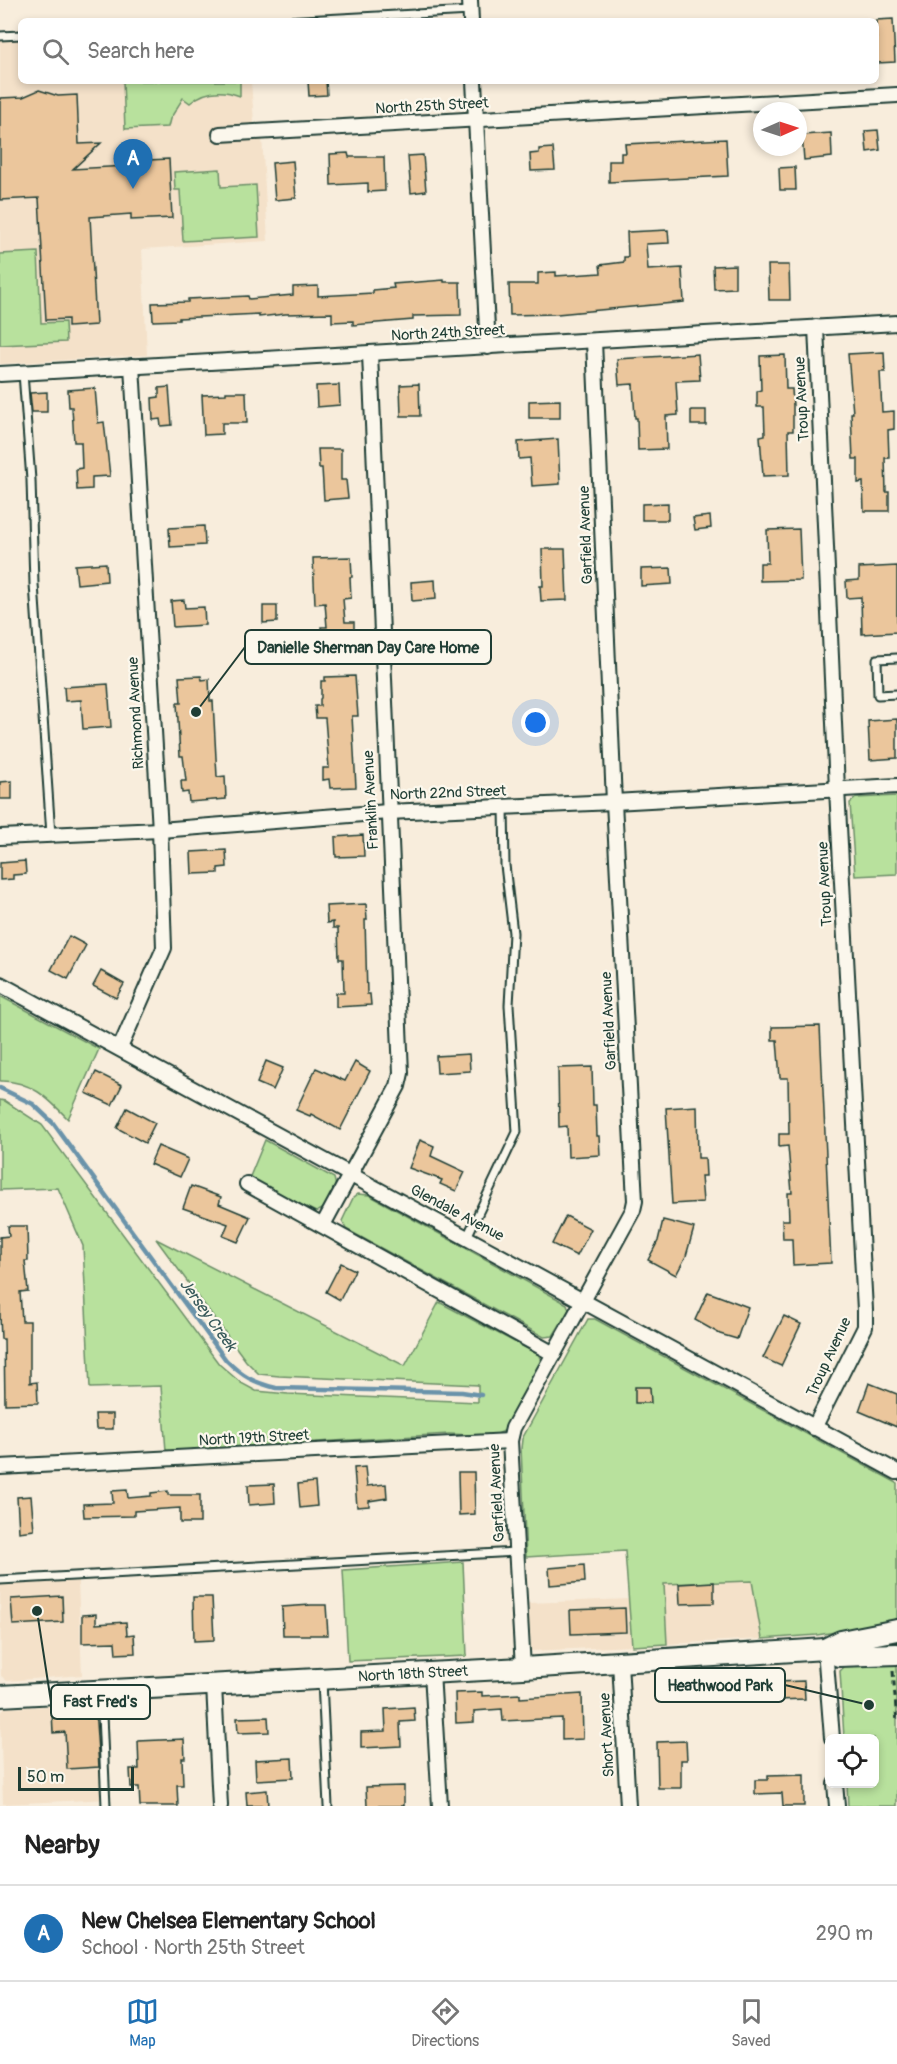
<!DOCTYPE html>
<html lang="en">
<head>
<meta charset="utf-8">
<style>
	:root { --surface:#fff; --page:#f6f6f6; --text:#222; --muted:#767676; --line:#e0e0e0; --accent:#1f6fb2 }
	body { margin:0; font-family:Pangolin,sans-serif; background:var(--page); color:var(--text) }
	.controls { position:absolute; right:18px; bottom:18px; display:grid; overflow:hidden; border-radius:9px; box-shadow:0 3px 9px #0003 }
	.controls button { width:54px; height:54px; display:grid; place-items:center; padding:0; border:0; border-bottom:2px solid var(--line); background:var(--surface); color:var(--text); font:30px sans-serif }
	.compass { position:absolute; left:753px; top:102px; width:54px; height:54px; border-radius:50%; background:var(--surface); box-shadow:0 3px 9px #0003; rotate:87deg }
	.scale { position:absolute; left:18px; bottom:15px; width:116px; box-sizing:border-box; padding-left:6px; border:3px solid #1f3d34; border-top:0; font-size:16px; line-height:21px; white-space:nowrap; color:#1f3d34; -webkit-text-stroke:4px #fbf7ec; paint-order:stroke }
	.you { position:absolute; left:536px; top:723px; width:21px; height:21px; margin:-15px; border:4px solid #fff; border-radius:50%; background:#1a73e8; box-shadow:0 0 0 9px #1a73e833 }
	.badge { display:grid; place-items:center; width:39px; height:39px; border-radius:50%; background:var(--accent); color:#fff; font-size:20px; font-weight:700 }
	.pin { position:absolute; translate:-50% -50px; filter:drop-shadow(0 2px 3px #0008) }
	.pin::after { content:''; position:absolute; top:32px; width:21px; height:18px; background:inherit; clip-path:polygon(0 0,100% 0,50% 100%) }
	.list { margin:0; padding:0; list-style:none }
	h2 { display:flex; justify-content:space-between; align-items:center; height:78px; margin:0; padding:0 24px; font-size:26px }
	h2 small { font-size:20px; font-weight:400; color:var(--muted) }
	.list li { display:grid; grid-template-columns:39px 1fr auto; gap:18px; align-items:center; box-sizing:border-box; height:96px; padding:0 24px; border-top:2px solid var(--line) }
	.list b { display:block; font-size:22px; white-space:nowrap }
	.list p { margin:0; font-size:20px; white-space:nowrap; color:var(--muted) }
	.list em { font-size:20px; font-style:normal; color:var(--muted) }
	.icon { flex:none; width:33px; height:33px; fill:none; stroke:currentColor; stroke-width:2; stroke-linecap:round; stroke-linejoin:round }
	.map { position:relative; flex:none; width:897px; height:1806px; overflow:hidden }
	.search { position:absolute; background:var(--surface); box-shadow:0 3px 9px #0003; left:18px; right:18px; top:18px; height:66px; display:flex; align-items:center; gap:15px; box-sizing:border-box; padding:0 21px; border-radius:9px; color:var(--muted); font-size:22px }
	.sheet { height:174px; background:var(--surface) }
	nav { display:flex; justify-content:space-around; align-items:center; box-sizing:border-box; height:84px; border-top:2px solid var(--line); background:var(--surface); font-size:16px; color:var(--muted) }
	nav a { display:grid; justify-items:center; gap:3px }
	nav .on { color:var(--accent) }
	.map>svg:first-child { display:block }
	.built { fill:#f4e1c9 }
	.green { fill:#b8e19d; stroke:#6c8f68; stroke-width:1.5 }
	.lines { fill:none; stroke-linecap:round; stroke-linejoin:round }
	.stream { stroke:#6b93aa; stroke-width:4.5 }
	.building { fill:#ebc69c; stroke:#1f3d34; stroke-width:1.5 }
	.service-casing { stroke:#1f3d34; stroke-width:11 }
	.minor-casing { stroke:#1f3d34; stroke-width:18 }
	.secondary-casing { stroke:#1f3d34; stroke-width:24 }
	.path { stroke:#1f3d34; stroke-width:3; stroke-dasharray:6 4.5; stroke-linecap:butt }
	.service { stroke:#fbf7ec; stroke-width:7 }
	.minor { stroke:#fbf7ec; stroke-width:14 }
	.secondary { stroke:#fbf7ec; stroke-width:20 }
	.labels { text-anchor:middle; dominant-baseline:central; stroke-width:4.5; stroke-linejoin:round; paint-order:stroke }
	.street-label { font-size:15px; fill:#1f3d34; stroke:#fbf7ec }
	.water-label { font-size:16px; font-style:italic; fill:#385a5b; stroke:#fbf7ec }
	.leader { fill:none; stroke:#1f3d34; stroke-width:2 }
	.callout-dot { fill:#1f3d34; stroke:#fbf7ec; stroke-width:2 }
	.callout { fill:#fbf7ec; stroke:#1f3d34; stroke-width:2 }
	.callout-label { font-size:16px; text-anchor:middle; font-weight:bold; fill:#1f3d34 }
</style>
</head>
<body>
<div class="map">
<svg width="897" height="1806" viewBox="0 0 897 1806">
	<rect width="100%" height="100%" fill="#f8eddc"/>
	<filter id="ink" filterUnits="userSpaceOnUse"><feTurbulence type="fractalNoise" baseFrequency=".0167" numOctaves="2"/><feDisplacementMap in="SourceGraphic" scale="12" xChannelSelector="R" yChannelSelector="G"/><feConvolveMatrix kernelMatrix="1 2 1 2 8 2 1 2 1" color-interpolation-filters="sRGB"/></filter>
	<g filter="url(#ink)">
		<g class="built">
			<polygon points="21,38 21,81 251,81 255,136 262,136 268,241 142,249 147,355 0,364 0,40"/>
			<polygon points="78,1581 82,1675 7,1681 1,1676 0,1584"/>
			<polygon points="752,1581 762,1639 667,1644 664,1584"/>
			<polygon points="629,1599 632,1646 531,1651 528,1603"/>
			<polygon points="106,1704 109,1799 3,1804 0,1714 5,1708"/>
		</g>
		<g class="green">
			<path d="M123 81H240V96C222 89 205 90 190 103L183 98 170 119 168 127 125 129Z"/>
			<polygon points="220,169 221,187 256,185 259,237 183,241 180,190 175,190 174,172"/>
			<polygon points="38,252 41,323 65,322 66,342 0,345 0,254"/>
			<polygon points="897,796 897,874 855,876 850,803 856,798"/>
			<path d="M0 996 99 1049 68 1119C48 1098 30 1080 0 1081Z"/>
			<polygon points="0,1100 5,1101 42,1125 219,1364 241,1383 256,1391 288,1394 478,1402 478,1385 279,1376 259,1374 246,1361 156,1239 405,1366 439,1302 539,1355 541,1363 506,1430 493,1436 449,1434 166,1451 161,1386 90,1388 83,1246 58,1188 0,1190"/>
			<path d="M265 1140 334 1178C339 1192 330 1207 316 1212L249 1179Z"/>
			<polygon points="358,1194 369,1195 567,1304 569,1310 553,1336 544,1337 346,1229 342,1221 353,1198"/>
			<polygon points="588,1319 595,1319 897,1483 897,1622 817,1635 762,1639 752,1581 664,1584 667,1644 632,1646 625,1551 526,1557 521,1449 522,1439"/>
			<polygon points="463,1562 467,1656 348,1661 343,1570"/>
			<polygon points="897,1662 897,1806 848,1806 847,1784 874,1784 874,1738 844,1738 840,1671 845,1666"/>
		</g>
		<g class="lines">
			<path class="stream" d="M0 1088 33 1104 53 1123 226 1360C243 1377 253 1382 276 1388L462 1392 481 1395"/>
		</g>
		<g class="building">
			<polygon points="893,19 895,62 877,63 876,20"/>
			<polygon points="308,81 326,81 327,95 309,96"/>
			<polygon points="39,90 58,96 77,95 79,144 101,143 73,169 127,166 127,161 169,159 172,218 131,220 131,214 90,217 96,325 68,327 68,319 46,320 39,198 0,200 0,98 23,97"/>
			<polygon points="878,130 880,150 867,152 865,131"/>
			<polygon points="831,133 832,157 804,160 802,135"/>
			<polygon points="726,139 728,176 609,182 609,161 621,161 621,153 626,153 625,144"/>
			<polygon points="553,148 555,170 531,171 530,154 539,153 539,149"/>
			<polygon points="348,153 349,157 384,157 385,191 368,192 368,183 331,185 330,154"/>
			<polygon points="423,155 426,191 411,193 408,156"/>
			<polygon points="293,161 296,198 275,200 272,163"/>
			<polygon points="795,167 796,190 780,190 779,168"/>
			<polygon points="668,230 669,243 646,244 648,270 682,268 684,302 557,314 510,315 509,284 538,284 538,273 556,272 556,276 601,273 600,265 624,262 624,257 628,257 627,232"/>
			<polygon points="735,265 735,288 714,289 713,266"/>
			<polygon points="768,265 789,265 790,300 769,300"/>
			<polygon points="444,280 444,282 460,282 461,315 413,316 413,320 353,325 353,321 332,322 332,313 285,314 259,317 259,314 179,318 179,320 153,321 152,303 188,302 188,299 248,296 249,299 293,295 293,287 318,286 318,296 373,293 373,290 394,288 393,284"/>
			<polygon points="884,352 885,372 880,372 882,412 894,411 894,429 888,430 889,458 885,458 886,492 889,492 889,511 864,511 863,482 858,483 858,459 853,459 851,413 853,413 848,354"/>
			<polygon points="698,354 700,380 676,381 678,415 666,416 667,449 638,450 637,418 635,418 633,384 619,385 617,359"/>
			<polygon points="785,355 786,389 792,389 793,406 793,431 788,431 789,475 763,476 760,436 765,435 764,407 757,407 757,391 761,390 760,356"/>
			<polygon points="419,384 420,416 401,416 400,385"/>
			<polygon points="339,385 340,405 317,407 316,386"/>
			<polygon points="169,387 172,425 161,426 160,419 153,420 152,398 159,397 159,388"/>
			<polygon points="95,388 98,423 104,422 110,476 92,477 92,489 77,490 76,469 82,468 81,442 74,442 72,407 69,407 68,390"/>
			<polygon points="47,392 47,412 32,412 30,393"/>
			<polygon points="226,392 246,392 247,423 222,423 222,434 204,435 202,395 226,394"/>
			<polygon points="560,400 560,418 529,418 529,401"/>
			<rect x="691" y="410" width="15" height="15"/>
			<polygon points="558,439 560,484 532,486 530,458 519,459 518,442"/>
			<polygon points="318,449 341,449 341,480 346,480 348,498 324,500 322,468 319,468"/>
			<polygon points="668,503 668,520 642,520 642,504"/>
			<polygon points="710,516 711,528 695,530 693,518"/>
			<polygon points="204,526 205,545 170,547 169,528"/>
			<polygon points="799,529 801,580 760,581 760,563 768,563 767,530"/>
			<polygon points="542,549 565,549 567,600 541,601 540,586 543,586"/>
			<polygon points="351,557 352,577 350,577 351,598 343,599 345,622 354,622 354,641 322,641 321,627 327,627 325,603 315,604 313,558"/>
			<polygon points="106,563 107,581 77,584 75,565"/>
			<polygon points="897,566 897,632 862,634 861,597 847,598 846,581 859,580 859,568"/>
			<polygon points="671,568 672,584 641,586 641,569"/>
			<polygon points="435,580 436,599 412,601 411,582"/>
			<polygon points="184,600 185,608 204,607 205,625 173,627 171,601"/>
			<polygon points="263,606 277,606 277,622 263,623"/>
			<polygon points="201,676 202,680 209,679 210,701 213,701 217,777 225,776 226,799 189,802 188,792 182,793 181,781 186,781 183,756 180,756 177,703 181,703 179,677"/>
			<polygon points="355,676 358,716 352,716 356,787 330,788 329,779 323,780 323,768 329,768 325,718 316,718 315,706 320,706 320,699 321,698 321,681 325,681 325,677"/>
			<polygon points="108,684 111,727 83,729 81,700 65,701 64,687"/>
			<polygon points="897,719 897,758 870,760 868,721"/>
			<polygon points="12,781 12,799 0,799 0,782"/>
			<polygon points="363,835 364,856 336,857 335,837"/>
			<polygon points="226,850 227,867 218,868 218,873 192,874 191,852"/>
			<polygon points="25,861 26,874 13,875 13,879 0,880 0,863"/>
			<polygon points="366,904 367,920 365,920 367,994 370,994 371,1005 336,1007 336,993 344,993 343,959 339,959 338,928 333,928 333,922 327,923 326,906"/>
			<polygon points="69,936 86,945 68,979 51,970"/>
			<polygon points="101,971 124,984 116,998 93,986"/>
			<polygon points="820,1026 831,1263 793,1265 792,1239 783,1239 782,1220 789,1220 788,1193 792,1193 788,1146 779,1147 779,1134 789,1134 788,1078 780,1078 777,1040 772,1040 772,1027"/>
			<polygon points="469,1054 470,1071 437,1073 436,1056"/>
			<polygon points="266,1061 283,1068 273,1090 257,1083"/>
			<polygon points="355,1062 370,1071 340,1130 311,1114 310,1116 296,1110 316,1068 345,1081"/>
			<polygon points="592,1067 593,1105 596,1105 597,1136 599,1136 600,1155 568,1157 567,1126 559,1127 558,1068"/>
			<polygon points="96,1072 122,1085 112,1105 86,1093"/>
			<polygon points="697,1106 698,1158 705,1158 706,1176 701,1176 703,1202 672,1204 666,1108"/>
			<polygon points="127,1108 155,1123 145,1143 117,1128"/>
			<polygon points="420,1140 434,1146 431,1156 465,1172 456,1191 440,1184 442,1180 409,1168"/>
			<polygon points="158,1146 188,1159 180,1177 150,1164"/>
			<polygon points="191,1186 221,1197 219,1204 250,1217 238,1242 223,1236 228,1224 183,1208"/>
			<polygon points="566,1216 591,1229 577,1256 552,1244"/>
			<polygon points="663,1220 694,1228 686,1256 676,1275 648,1260 658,1241"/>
			<polygon points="8,1226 27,1226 28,1261 25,1261 28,1291 20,1292 22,1321 30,1321 30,1383 37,1382 38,1403 5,1404 4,1339 1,1339 0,1315 0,1237 9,1236"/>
			<polygon points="341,1263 355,1270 340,1300 326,1292"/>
			<polygon points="708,1292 748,1307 737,1339 720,1334 695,1320"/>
			<polygon points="784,1316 801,1324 781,1366 763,1358"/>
			<polygon points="869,1383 897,1394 897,1427 859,1411"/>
			<polygon points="635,1387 650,1387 651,1403 635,1403"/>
			<polygon points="95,1414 113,1414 113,1429 96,1429"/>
			<polygon points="365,1467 367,1486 386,1484 387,1498 369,1501 369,1506 357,1507 354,1468"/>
			<polygon points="458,1472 474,1472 475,1514 459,1515"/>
			<polygon points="315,1482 317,1506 300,1508 298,1484"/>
			<polygon points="274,1484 275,1503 249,1505 248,1485"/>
			<polygon points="127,1490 128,1498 151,1496 151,1493 168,1491 168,1495 200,1495 200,1523 180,1523 180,1508 134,1511 134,1516 84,1517 83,1504 113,1503 112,1491"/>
			<polygon points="31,1496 34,1530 19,1532 17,1497"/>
			<polygon points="584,1565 585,1582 550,1585 549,1568"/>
			<polygon points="714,1582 714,1603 680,1604 679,1584"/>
			<polygon points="62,1596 63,1622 13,1625 11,1599"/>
			<polygon points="193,1597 212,1597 214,1640 194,1641"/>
			<polygon points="311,1605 326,1605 328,1635 283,1635 282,1607"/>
			<polygon points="625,1608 626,1632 571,1634 570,1610"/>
			<polygon points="96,1614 96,1624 126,1622 127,1635 134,1634 135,1653 116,1654 115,1642 82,1643 82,1615"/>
			<polygon points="804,1681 805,1699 777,1700 776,1682"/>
			<polygon points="482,1692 482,1696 520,1694 520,1698 582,1694 583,1739 562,1740 562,1718 503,1721 502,1709 474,1711 474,1722 456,1723 455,1693"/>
			<polygon points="414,1707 415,1721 400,1722 401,1746 361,1748 361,1732 386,1731 385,1709"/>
			<polygon points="95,1708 99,1767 67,1769 65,1732 53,1733 52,1711"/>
			<polygon points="268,1717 269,1732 238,1733 237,1718"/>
			<polygon points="184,1739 185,1758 182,1758 183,1785 177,1785 178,1806 140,1806 139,1787 131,1787 130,1769 139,1769 138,1741"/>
			<polygon points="686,1741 687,1760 681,1760 681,1788 658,1788 657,1742"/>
			<polygon points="292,1758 293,1778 256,1780 255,1760"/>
			<polygon points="804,1775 804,1806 783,1806 782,1793 755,1794 755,1780 768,1780 768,1776"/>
			<polygon points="404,1786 404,1806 367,1806 366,1787"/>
			<polygon points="267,1790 268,1806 247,1806 246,1792"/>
		</g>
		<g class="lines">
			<defs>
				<g id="service">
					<polyline points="285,21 471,11"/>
					<polyline points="0,36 21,35"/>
					<polyline points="23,373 31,480 34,584 51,835"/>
					<polyline points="897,658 877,659 878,695 897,694"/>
					<polyline points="467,1237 517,1132 509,1005 513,933 505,865 504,807"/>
					<polyline points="0,1580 517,1552"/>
					<polyline points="322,1681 328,1806"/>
					<polyline points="101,1692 106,1806"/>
				</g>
				<g id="minor">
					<polyline points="470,0 471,21"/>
					<polyline points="474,81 488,347"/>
					<polyline points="220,134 897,95"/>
					<polyline points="0,374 897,323"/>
					<polyline points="0,837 160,830 388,812 614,802 897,786"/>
					<polyline points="0,984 897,1472"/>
					<polyline points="120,1048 164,948 160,830 132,366"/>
					<polyline points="247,1184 554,1354"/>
					<polyline points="323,1225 398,1086 401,1073 370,354"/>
					<polyline points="814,1428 865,1327 865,1310 837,789 816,327"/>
					<polyline points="0,1467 510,1441"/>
					<polyline points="825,1649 832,1738"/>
					<polyline points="620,1662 628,1806"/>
					<polyline points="523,1668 510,1441 513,1428 633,1210 635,1201 614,802 594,341"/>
					<polyline points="432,1672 440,1806"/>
					<polyline points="214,1685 220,1806"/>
					<polyline points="835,1784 837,1806"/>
				</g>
				<g id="secondary">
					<polyline points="825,1649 839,1656 897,1654"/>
					<polyline points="0,1696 523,1668 825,1649 841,1641 897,1630"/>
				</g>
			</defs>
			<use href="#service" class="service-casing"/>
			<use href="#minor" class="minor-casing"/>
			<use href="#secondary" class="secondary-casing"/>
			<polyline class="path" points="893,1671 897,1723"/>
			<use href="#service" class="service"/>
			<use href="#minor" class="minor"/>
			<use href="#secondary" class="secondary"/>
		</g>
	</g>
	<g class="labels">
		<g class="street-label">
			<text transform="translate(432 106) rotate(-3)">North 25th Street</text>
			<text transform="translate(448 333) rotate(-3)">North 24th Street</text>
			<text transform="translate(802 399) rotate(-93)">Troup Avenue</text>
			<text transform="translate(586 535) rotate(-92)">Garfield Avenue</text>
			<text transform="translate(136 713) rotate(-93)">Richmond Avenue</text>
			<text transform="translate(448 793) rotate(-2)">North 22nd Street</text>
			<text transform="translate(371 800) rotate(-93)">Franklin Avenue</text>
			<text transform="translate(825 884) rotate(-93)">Troup Avenue</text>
			<text transform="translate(609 1021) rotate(-93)">Garfield Avenue</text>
			<text transform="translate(457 1213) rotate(28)">Glendale Avenue</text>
			<text transform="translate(829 1357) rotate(-65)">Troup Avenue</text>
			<text transform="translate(254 1438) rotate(-3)">North 19th Street</text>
			<text transform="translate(497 1493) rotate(-93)">Garfield Avenue</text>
			<text transform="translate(413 1674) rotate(-3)">North 18th Street</text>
			<text transform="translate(607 1735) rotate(-93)">Short Avenue</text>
		</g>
		<g class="water-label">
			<text transform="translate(208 1315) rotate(54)">Jersey Creek</text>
		</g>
	</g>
	<path class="leader" d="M196 712L245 647M869 1705L785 1685M37 1611L51 1702"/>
	<g class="callout-dot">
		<circle cx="196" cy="712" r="6"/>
		<circle cx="869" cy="1705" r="6"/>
		<circle cx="37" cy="1611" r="6"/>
	</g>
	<g class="callout">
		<rect x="245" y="630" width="246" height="34" rx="6"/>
		<rect x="655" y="1668" width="130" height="34" rx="6"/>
		<rect x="51" y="1685" width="99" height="34" rx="6"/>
	</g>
	<g class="callout-label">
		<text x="368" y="653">Danielle Sherman Day Care Home</text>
		<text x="720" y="1691">Heathwood Park</text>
		<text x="100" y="1707">Fast Fred's</text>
	</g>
</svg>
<div class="controls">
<button><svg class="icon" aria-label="locate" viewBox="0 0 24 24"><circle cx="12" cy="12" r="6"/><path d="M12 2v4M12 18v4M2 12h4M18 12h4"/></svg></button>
</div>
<svg class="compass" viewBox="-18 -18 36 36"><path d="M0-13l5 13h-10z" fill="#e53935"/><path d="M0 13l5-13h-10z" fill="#767676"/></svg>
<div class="scale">50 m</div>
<div class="you"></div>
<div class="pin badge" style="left:133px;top:189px">A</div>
<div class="search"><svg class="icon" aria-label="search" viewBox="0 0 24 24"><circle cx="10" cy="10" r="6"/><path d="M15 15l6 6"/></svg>Search here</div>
</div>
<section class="sheet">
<h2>Nearby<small></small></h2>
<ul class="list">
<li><span class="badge">A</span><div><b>New Chelsea Elementary School</b><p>School · North 25th Street</p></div><em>290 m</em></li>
</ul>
</section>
<nav>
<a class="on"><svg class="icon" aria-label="map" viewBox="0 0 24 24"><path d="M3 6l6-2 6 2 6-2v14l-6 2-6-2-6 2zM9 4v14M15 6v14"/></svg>Map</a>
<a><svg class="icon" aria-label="directions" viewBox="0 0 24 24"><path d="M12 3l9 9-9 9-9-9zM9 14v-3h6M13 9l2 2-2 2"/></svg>Directions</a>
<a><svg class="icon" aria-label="saved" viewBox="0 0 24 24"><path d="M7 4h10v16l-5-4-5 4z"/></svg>Saved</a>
</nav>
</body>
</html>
